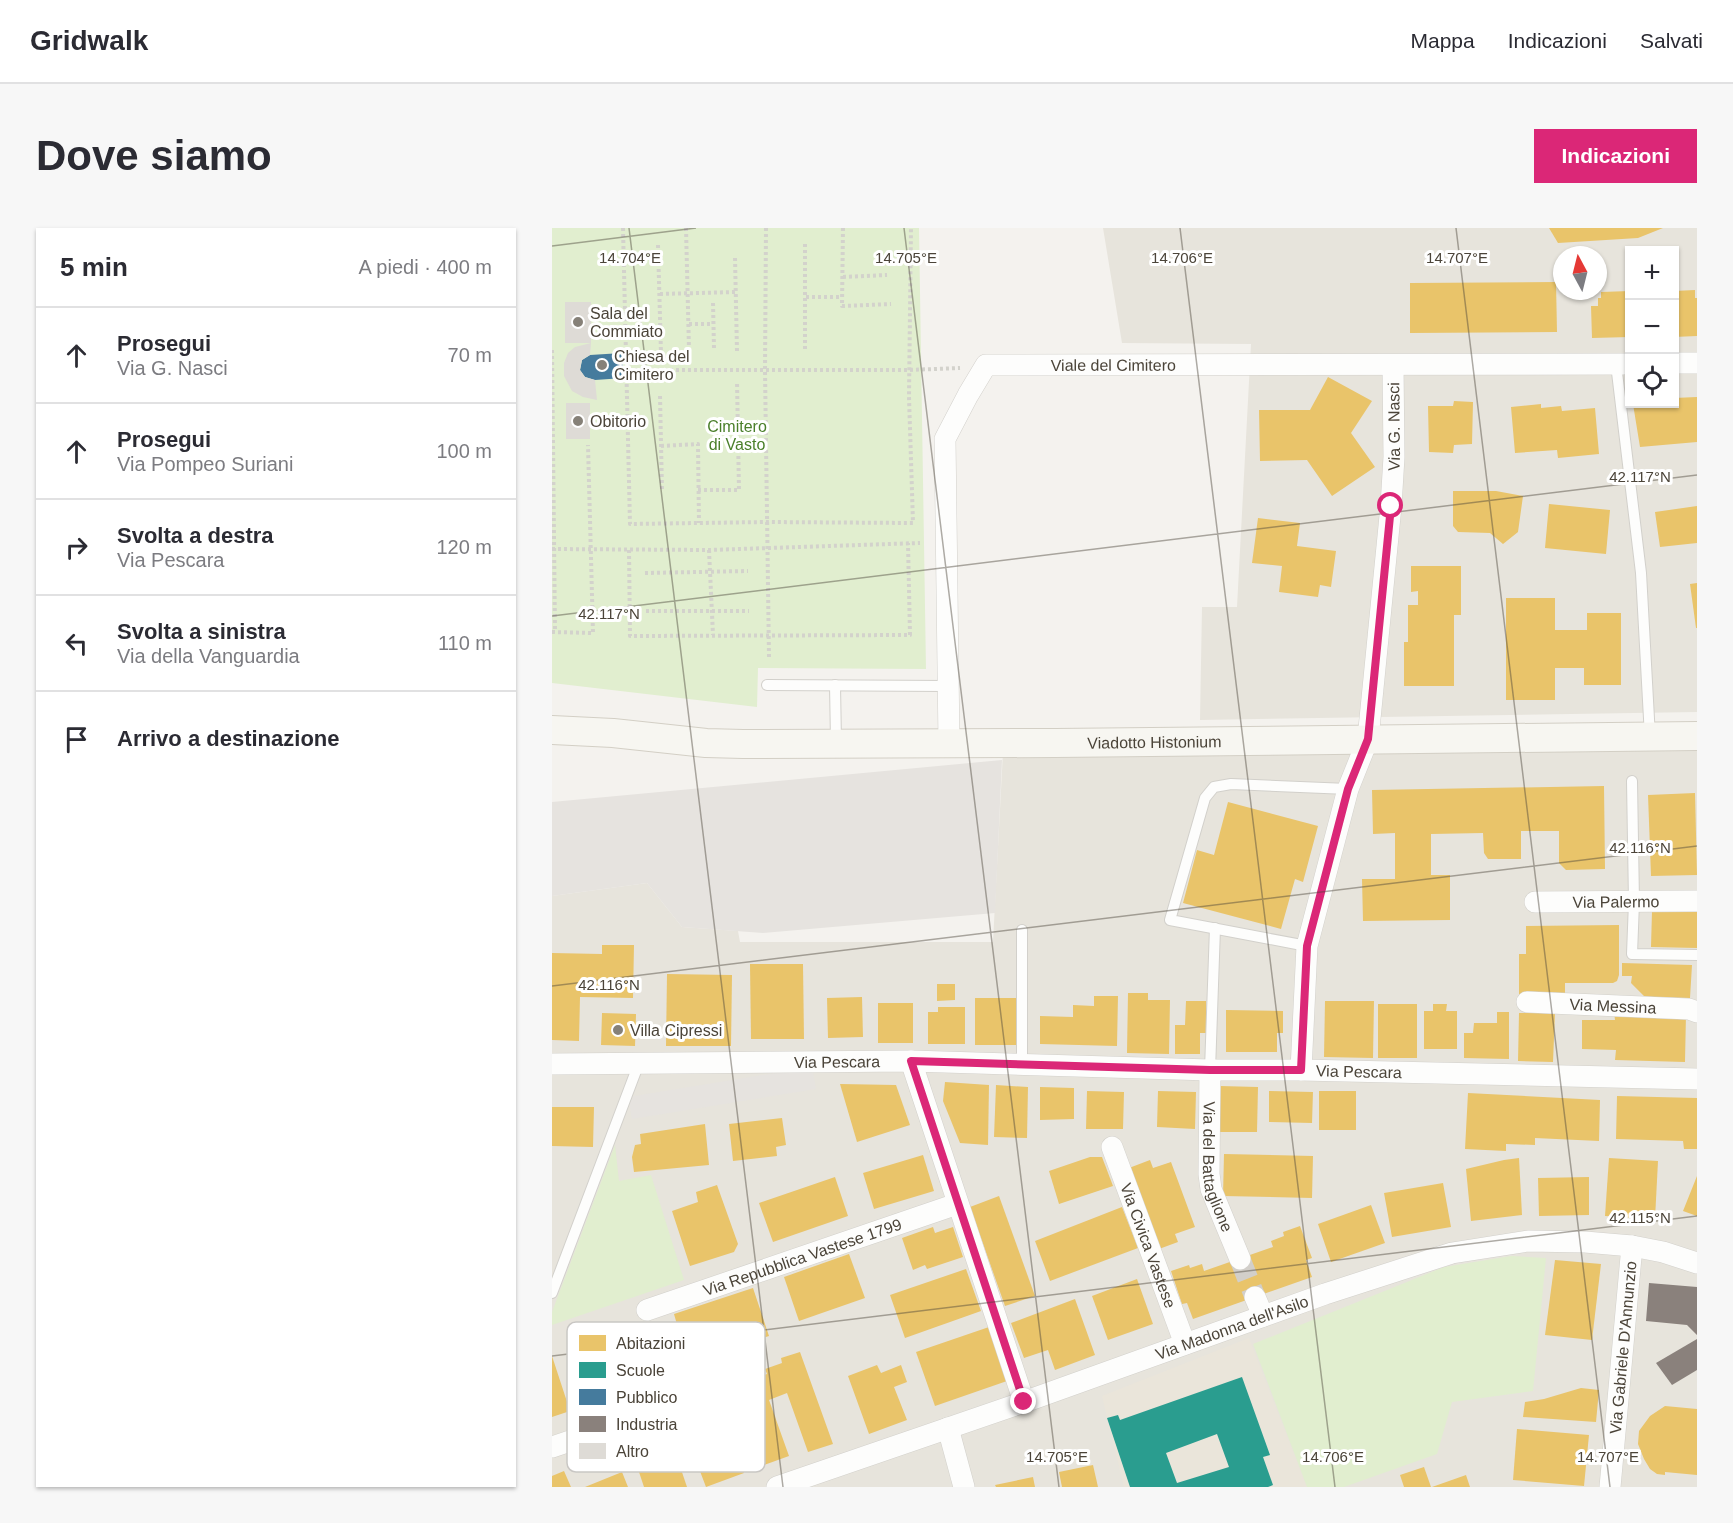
<!DOCTYPE html>
<html lang="it">
<head>
<meta charset="utf-8">
<style>
	:root { --surface:#fff; --page:#f7f7f7; --text:#2b2b33; --muted:#7c7c81; --line:#e1e1e2; --accent:#db2777 }
	body { margin:0; font-family:Helvetica,sans-serif; background:var(--page); color:var(--text) }
	.controls { position:absolute; right:18px; top:18px; display:grid; overflow:hidden; border-radius:0px; box-shadow:0 2px 4px #0004 }
	.controls button { width:54px; height:54px; display:grid; place-items:center; padding:0; border:0; border-bottom:2px solid var(--line); background:var(--surface); color:var(--text); font:30px sans-serif }
	.compass { position:absolute; left:1001px; top:18px; width:54px; height:54px; border-radius:50%; background:var(--surface); box-shadow:0 2px 4px #0004; rotate:353deg }
	.stop { position:absolute; width:18px; height:18px; margin:-14px; border:4px solid #db2777; border-radius:50%; background:#fff }
	.stop.end { background:#db2777; border-color:#fff; box-shadow:0 2px 6px #0008 }
	.list { margin:0; padding:0; list-style:none }
	h2 { display:flex; justify-content:space-between; align-items:center; height:78px; margin:0; padding:0 24px; font-size:26px }
	h2 small { font-size:20px; font-weight:400; color:var(--muted) }
	.list li { display:grid; grid-template-columns:39px 1fr auto; gap:18px; align-items:center; box-sizing:border-box; height:96px; padding:0 24px; border-top:2px solid var(--line) }
	.list b { display:block; font-size:22px; white-space:nowrap }
	.list p { margin:0; font-size:20px; white-space:nowrap; color:var(--muted) }
	.list em { font-size:20px; font-style:normal; color:var(--muted) }
	.icon { flex:none; width:33px; height:33px; fill:none; stroke:currentColor; stroke-width:2; stroke-linecap:round; stroke-linejoin:round }
	.map { position:relative; flex:none; width:1145px; height:1259px; overflow:hidden; border-radius:0px }
	header { display:flex; align-items:center; gap:36px; box-sizing:border-box; height:84px; padding:0 30px; background:var(--surface); border-bottom:2px solid var(--line) }
	header strong { font-size:28px }
	nav { display:flex; gap:33px; margin-inline-start:auto; font-size:21px }
	.intro { display:flex; align-items:center; justify-content:space-between; box-sizing:border-box; height:144px; padding:0 36px }
	h1 { margin:0; font-size:42px }
	.button { padding:15px 27px; border-radius:0px; background:var(--accent); color:#fff; font-size:21px; font-weight:700 }
	main { display:flex; gap:36px; padding:0 36px }
	aside { flex:1; background:var(--surface); border-radius:0px; box-shadow:0 2px 4px #0004 }
	.map>svg:first-child { display:block }
	.residential { fill:#e7e4dc; fill-rule:evenodd }
	.education { fill:#eae5da }
	.green { fill:#e1eecf }
	.parking { fill:#e6e3df }
	.homes { fill:#e9c46a }
	.schools { fill:#2a9d8f; fill-rule:evenodd }
	.public { fill:#457b9d }
	.industry { fill:#8a817c }
	.building { fill:#dedbd6 }
	.lines { fill:none; stroke-linecap:round; stroke-linejoin:round }
	.minor-tunnel { stroke:#d2cfca; stroke-width:21; stroke-dasharray:21 10; stroke-linecap:butt }
	.service-casing { stroke:#d2d0cb; stroke-width:12 }
	.minor-casing { stroke:#d2d0cb; stroke-width:22 }
	.secondary-casing { stroke:#d3cfc5; stroke-width:30 }
	.path { stroke:#d3d2cc; stroke-width:4; stroke-dasharray:3 3; stroke-linecap:butt }
	.service { stroke:#fdfdfc; stroke-width:10 }
	.minor { stroke:#fdfdfc; stroke-width:21 }
	.secondary { stroke:#f7f6f1; stroke-width:28 }
	.route { stroke:#db2777; stroke-width:8 }
	.ticks { fill:none; stroke:#4b4439; stroke-width:1.5; stroke-opacity:0.45 }
	.poi-dot { fill:#868178; stroke:#fff; stroke-width:2 }
	.labels { text-anchor:middle; dominant-baseline:central; stroke-width:6; stroke-linejoin:round; paint-order:stroke }
	.poi-label { font-size:16px; fill:#4b4439; stroke:#fff; text-anchor:start }
	.street-label { font-size:16px; fill:#4b4439; stroke:#fff }
	.park-label { font-size:16px; fill:#4a7f2a; stroke:#fff }
	.key { fill:#fff; stroke:#c9c7c4; stroke-width:1.5 }
	.key-label { font-size:16px; fill:#4b4439 }
	.ticks-label { font-size:15px; text-anchor:middle; fill:#4b4439; stroke:#fff; stroke-width:6; stroke-linejoin:round; paint-order:stroke }
</style>
</head>
<body>
<header>
<strong>Gridwalk</strong>
<nav><a>Mappa</a><a>Indicazioni</a><a>Salvati</a></nav>
</header>
<div class="intro"><h1>Dove siamo</h1><a class="button">Indicazioni</a></div>
<main>
<aside>
<h2>5 min<small>A piedi · 400 m</small></h2>
<ul class="list">
<li><svg class="icon" aria-label="ahead" viewBox="0 0 24 24"><path d="M12 20V5M6 11l6-6 6 6"/></svg><div><b>Prosegui</b><p>Via G. Nasci</p></div><em>70 m</em></li>
<li><svg class="icon" aria-label="ahead" viewBox="0 0 24 24"><path d="M12 20V5M6 11l6-6 6 6"/></svg><div><b>Prosegui</b><p>Via Pompeo Suriani</p></div><em>100 m</em></li>
<li><svg class="icon" aria-label="right" viewBox="0 0 24 24"><path d="M7 20v-9h11M14 6l5 5-5 5"/></svg><div><b>Svolta a destra</b><p>Via Pescara</p></div><em>120 m</em></li>
<li><svg class="icon" aria-label="left" viewBox="0 0 24 24"><path d="M17 20v-9H6M10 6l-5 5 5 5"/></svg><div><b>Svolta a sinistra</b><p>Via della Vanguardia</p></div><em>110 m</em></li>
<li><svg class="icon" aria-label="arrive" viewBox="0 0 24 24"><path d="M6 21V4h12l-3 4 3 4H6"/></svg><div><b>Arrivo a destinazione</b></div></li>
</ul>
</aside>
<div class="map">
<svg width="1145" height="1259" viewBox="0 0 1145 1259">
	<rect width="100%" height="100%" fill="#f4f2ee"/>
	<g class="residential">
		<path d="M551 0H1145V484L648 492 650 379H685L699 116 570 115ZM1078 22H1122V176H1078ZM1010 27H1046V63H1010Z"/>
		<polygon points="1145,517 1145,1259 0,1259 0,668 95,655 130,699 186,703 188,714 441,714 451,524"/>
	</g>
	<polygon class="education" points="697,1110 755,1259 572,1259 550,1168"/>
	<g class="green">
		<polygon points="0,0 367,0 374,441 206,440 205,479 0,455"/>
		<polygon points="63,917 67,953 99,947 132,1052 0,1097 0,1084"/>
		<polygon points="959,1028 994,1030 981,1163 900,1174 885,1226 792,1259 755,1259 701,1116 892,1039"/>
	</g>
	<g class="parking">
		<polygon points="450,532 443,685 211,705 130,699 95,655 0,668 0,574"/>
		<polygon points="260,839 264,861 80,891 76,869"/>
	</g>
	<g class="homes">
		<polygon points="997,0 1111,0 1086,10 1006,15"/>
		<polygon points="1004,54 1005,104 858,105 858,55"/>
		<polygon points="1143,62 1143,70 1145,70 1145,108 1122,109 1122,63"/>
		<polygon points="1078,63 1078,109 1040,110 1039,78 1046,78 1046,70 1049,70 1049,64"/>
		<polygon points="776,149 820,173 799,205 823,239 780,268 755,232 708,233 707,182 758,182"/>
		<polygon points="1145,169 1145,214 1088,219 1081,176 1122,176 1122,170"/>
		<polygon points="902,173 921,174 920,216 902,217 901,225 877,224 876,178 901,178"/>
		<polygon points="989,176 989,180 1009,178 1010,183 1043,180 1047,226 1006,230 1005,222 963,225 959,179"/>
		<polygon points="901,263 944,263 971,268 966,304 951,316 938,305 906,304 901,298"/>
		<polygon points="997,276 1058,282 1054,326 993,320"/>
		<polygon points="1145,278 1145,315 1108,319 1103,284"/>
		<polygon points="706,290 748,295 745,318 784,323 779,359 768,357 766,369 727,364 730,338 700,335"/>
		<polygon points="859,338 909,338 909,387 902,387 902,458 852,458 852,414 856,414 856,377 866,377 866,363 859,364"/>
		<polygon points="1145,355 1145,400 1144,400 1138,356"/>
		<polygon points="954,370 1003,370 1003,402 1035,402 1035,385 1069,385 1069,457 1032,457 1032,440 1003,440 1003,472 954,472"/>
		<polygon points="1052,558 1053,641 1014,642 1007,635 1007,603 969,603 969,631 936,631 932,625 931,605 879,606 879,647 898,647 898,692 811,693 810,651 843,651 843,605 821,606 820,562"/>
		<polygon points="1143,565 1145,647 1099,648 1096,567"/>
		<polygon points="676,574 766,598 751,654 743,651 729,701 631,675 645,622 662,627"/>
		<polygon points="1100,683 1145,684 1145,720 1099,719"/>
		<polygon points="1067,697 1067,747 1065,753 1061,755 1013,755 1013,767 967,767 967,726 974,726 974,698"/>
		<polygon points="50,717 82,717 81,770 28,769 27,813 0,812 0,725 50,726"/>
		<polygon points="1070,735 1140,737 1138,770 1093,769 1079,755 1080,748 1070,748"/>
		<polygon points="198,736 251,736 252,811 199,811"/>
		<polygon points="115,746 180,747 179,818 114,818"/>
		<polygon points="385,756 403,756 403,772 385,773"/>
		<polygon points="576,765 596,765 596,772 618,772 617,826 575,825"/>
		<polygon points="542,768 566,768 565,818 488,816 488,788 521,789 521,777 542,778"/>
		<polygon points="310,769 311,809 276,810 275,770"/>
		<polygon points="423,770 465,770 464,817 423,817"/>
		<polygon points="634,773 654,773 654,805 648,805 648,826 623,826 623,797 633,797"/>
		<polygon points="773,773 822,773 821,830 772,829"/>
		<rect x="326" y="775" width="35" height="40"/>
		<rect x="826" y="776" width="39" height="54"/>
		<polygon points="881,776 895,776 894,783 905,783 905,821 872,821 872,783 881,783"/>
		<polygon points="386,779 413,779 413,816 376,816 376,784 386,784"/>
		<polygon points="674,782 731,783 731,805 725,805 725,824 674,824"/>
		<polygon points="945,784 957,784 957,831 912,830 912,805 921,805 922,795 945,795"/>
		<polygon points="1062,784 1134,786 1133,834 1063,832 1064,822 1030,821 1030,792 1063,792"/>
		<polygon points="50,785 84,786 83,818 49,817"/>
		<polygon points="967,785 1003,785 1001,834 966,833"/>
		<polygon points="393,854 437,857 436,917 408,915 391,873"/>
		<polygon points="288,856 344,857 358,897 305,914"/>
		<polygon points="444,857 476,859 475,910 442,909"/>
		<polygon points="668,858 706,859 705,904 667,904"/>
		<polygon points="488,859 522,860 522,891 488,892"/>
		<polygon points="535,863 572,864 571,901 534,901"/>
		<polygon points="606,863 644,864 643,901 605,899"/>
		<polygon points="717,863 761,864 760,895 717,894"/>
		<rect x="767" y="863" width="37" height="39"/>
		<polygon points="916,865 1048,872 1047,913 983,910 983,917 954,916 954,923 913,921"/>
		<polygon points="1065,868 1145,870 1145,921 1132,921 1131,913 1064,911"/>
		<polygon points="0,879 42,879 41,919 0,918"/>
		<polygon points="230,890 234,917 224,919 225,928 181,933 177,896"/>
		<polygon points="153,896 157,937 82,944 80,929 83,917 89,916 88,906"/>
		<polygon points="672,926 761,928 760,970 671,968"/>
		<polygon points="371,927 382,963 322,981 311,945"/>
		<polygon points="538,929 550,929 561,958 507,976 497,943"/>
		<polygon points="967,930 970,987 919,993 914,941 952,932"/>
		<polygon points="1057,930 1106,933 1103,991 1053,988"/>
		<polygon points="598,932 601,940 619,934 643,999 623,1006 626,1014 607,1021 577,940"/>
		<polygon points="1145,948 1145,988 1131,983"/>
		<polygon points="283,949 296,988 221,1014 207,975"/>
		<polygon points="1037,949 1037,987 987,988 986,950"/>
		<polygon points="891,955 899,999 840,1009 832,965"/>
		<polygon points="165,957 186,1016 182,1024 138,1038 120,983 146,974 144,964"/>
		<polygon points="447,968 483,1068 453,1078 418,979"/>
		<polygon points="819,977 833,1015 779,1034 766,996"/>
		<polygon points="570,979 586,1020 498,1053 483,1013"/>
		<polygon points="748,998 760,1030 754,1032 760,1049 641,1091 635,1075 630,1076 619,1043 637,1037 638,1040 650,1036 652,1043 721,1019 719,1013 732,1008 731,1004"/>
		<polygon points="381,999 383,1005 401,999 411,1029 375,1041 373,1037 361,1042 350,1010"/>
		<polygon points="297,1026 313,1070 247,1093 232,1049"/>
		<polygon points="1003,1032 1049,1036 1040,1112 993,1107"/>
		<polygon points="414,1041 429,1083 353,1110 338,1067"/>
		<polygon points="585,1051 601,1096 556,1112 540,1068"/>
		<polygon points="201,1060 217,1108 187,1118 181,1101 148,1113 144,1102 128,1107 122,1086"/>
		<polygon points="523,1071 543,1127 503,1142 496,1122 472,1130 459,1095"/>
		<polygon points="437,1099 455,1153 383,1178 364,1124"/>
		<polygon points="248,1124 281,1216 256,1224 235,1165 217,1172 237,1228 209,1238 180,1159 215,1146 213,1141 230,1135 229,1130"/>
		<polygon points="0,1128 18,1183 0,1189"/>
		<polygon points="137,1132 140,1142 156,1137 169,1173 152,1179 159,1200 173,1195 192,1245 154,1259 135,1209 149,1204 140,1180 135,1182 119,1139"/>
		<polygon points="325,1137 329,1145 349,1137 355,1154 342,1159 355,1192 317,1206 296,1148"/>
		<polygon points="1029,1160 1047,1162 1044,1194 971,1189 973,1174 992,1171"/>
		<polygon points="1113,1178 1145,1181 1145,1247 1113,1244 1113,1247 1105,1246 1098,1241 1092,1231 1086,1216 1087,1203 1098,1188"/>
		<polygon points="114,1197 135,1259 92,1259 76,1211"/>
		<polygon points="965,1201 1037,1207 1032,1258 961,1252"/>
		<polygon points="541,1237 546,1259 510,1259 507,1244"/>
		<polygon points="872,1239 879,1259 852,1259 848,1247"/>
		<polygon points="12,1243 19,1259 0,1259 0,1248"/>
		<polygon points="70,1244 76,1259 33,1259"/>
		<polygon points="914,1247 918,1259 880,1259"/>
		<polygon points="481,1249 483,1259 444,1259 443,1257"/>
	</g>
	<path class="schools" d="M690 1149 718 1227 711 1229 721 1257 716 1259H578L555 1190 566 1187 568 1192ZM665 1206 677 1239 625 1255 614 1225Z"/>
	<polygon class="public" points="70,125 72,150 43,152 33,149 28,142 30,132 38,127"/>
	<g class="industry">
		<polygon points="1097,1055 1145,1059 1145,1107 1135,1097 1094,1093"/>
		<polygon points="1145,1111 1145,1142 1120,1157 1104,1135"/>
	</g>
	<g class="building">
		<polygon points="13,74 39,74 39,115 38,127 30,132 28,142 33,149 43,152 45,172 31,169 20,163 12,148 12,135 16,125 23,119 39,115 13,115"/>
		<rect x="14" y="175" width="24" height="36"/>
	</g>
	<g class="lines">
		<polyline class="minor-tunnel" points="688,1031 703,1069"/>
		<defs>
			<g id="service">
				<polyline points="1064,136 1089,345 1098,509"/>
				<polyline points="215,457 396,458"/>
				<polyline points="283,457 284,514"/>
				<polyline points="1080,553 1082,674 1080,726 1145,727"/>
				<polyline points="470,702 470,836"/>
				<polyline points="755,718 618,692 653,570 662,559 679,556 796,561"/>
				<polyline points="658,842 663,700"/>
				<polyline points="0,1065 87,835"/>
			</g>
			<g id="minor">
				<polyline points="1122,135 1145,135"/>
				<path id="s1" d="M397 515 393 211 416 167 434 137 1078 136"/>
				<path id="s2" d="M983 674 1145 673"/>
				<path id="s3" d="M975 774 1137 781 1145 784"/>
				<polyline points="359,833 472,1174"/>
				<path id="s4" d="M0 836 359 833 658 842H749L1145 851"/>
				<path id="s5" d="M658 842 657 946 659 961 688 1031"/>
				<path id="s6" d="M749 842 755 718 796 561 816 511 839 278 842 229 841 137"/>
				<path id="s7" d="M560 919 633 1116"/>
				<polyline points="703,1069 711,1088"/>
				<path id="s8" d="M95 1082 405 976"/>
				<polyline points="396,1200 412,1259"/>
				<polyline points="0,1219 116,1180"/>
				<path id="s9" d="M225 1259 472 1174 773 1066 900 1025 976 1013 1033 1014 1080 1018 1111 1024 1145 1035"/>
				<path id="s10" d="M1058 1259 1080 1018"/>
			</g>
			<g id="secondary">
				<path id="s11" d="M0 502 61 505 154 515 191 516 503 515 1145 508"/>
			</g>
		</defs>
		<use href="#service" class="service-casing"/>
		<use href="#minor" class="minor-casing"/>
		<use href="#secondary" class="secondary-casing"/>
		<g class="path">
			<polyline points="71,0 78,296 215,294 361,295 357,169 359,0"/>
			<polyline points="134,0 137,121"/>
			<polyline points="214,0 213,142 217,429"/>
			<polyline points="291,0 290,78 339,76"/>
			<polyline points="253,16 253,122"/>
			<polyline points="106,17 109,125"/>
			<polyline points="183,30 185,123"/>
			<polyline points="291,49 335,47"/>
			<polyline points="108,66 184,64"/>
			<polyline points="254,69 290,69"/>
			<polyline points="161,75 162,121"/>
			<polyline points="137,96 161,96"/>
			<polyline points="0,122 3,404"/>
			<polyline points="76,142 357,142 408,140"/>
			<polyline points="108,168 110,263"/>
			<polyline points="109,218 146,216 147,295"/>
			<polyline points="146,262 187,262 185,153"/>
			<polyline points="0,321 157,322 368,315"/>
			<polyline points="77,322 78,408 358,407 356,315"/>
			<polyline points="157,322 161,407"/>
			<polyline points="93,345 196,343"/>
			<polyline points="94,383 197,383"/>
			<polyline points="0,404 41,405 36,217"/>
		</g>
		<use href="#service" class="service"/>
		<use href="#minor" class="minor"/>
		<use href="#secondary" class="secondary"/>
	</g>
	<g class="lines">
		<polyline class="route" points="472,1174 359,833 658,842 749,842 755,718 796,561 816,511 839,278"/>
	</g>
	<path class="ticks" d="M77 0 231 1259M352 0 507 1259M628 0 783 1259M904 0 1058 1259M0 18 144 0M0 388 1145 247M0 758 1145 618M0 1128 1145 988"/>
	<g class="poi-dot">
		<circle cx="26" cy="94" r="6"/>
		<circle cx="50" cy="137" r="6"/>
		<circle cx="26" cy="193" r="6"/>
		<circle cx="66" cy="802" r="6"/>
	</g>
	<g class="labels">
		<g class="poi-label">
			<text x="38" y="85">Sala del<tspan x="38" dy="18">Commiato</tspan></text>
			<text x="62" y="128">Chiesa del<tspan x="62" dy="18">Cimitero</tspan></text>
			<text x="38" y="193">Obitorio</text>
			<text x="78" y="802">Villa Cipressi</text>
		</g>
		<g class="street-label">
			<text stroke="none"><textPath href="#s1" startOffset="516">Viale del Cimitero</textPath></text>
			<text stroke="none"><textPath href="#s6" startOffset="654">Via G. Nasci</textPath></text>
			<text stroke="none"><textPath href="#s11" startOffset="603">Viadotto Histonium</textPath></text>
			<text stroke="none"><textPath href="#s2" startOffset="81">Via Palermo</textPath></text>
			<text stroke="none"><textPath href="#s3" startOffset="86">Via Messina</textPath></text>
			<text stroke="none"><textPath href="#s4" startOffset="285">Via Pescara</textPath></text>
			<text stroke="none"><textPath href="#s4" startOffset="807">Via Pescara</textPath></text>
			<text stroke="none"><textPath href="#s5" startOffset="98">Via del Battaglione</textPath></text>
			<text stroke="none"><textPath href="#s7" startOffset="105">Via Civica Vastese</textPath></text>
			<text stroke="none"><textPath href="#s8" startOffset="164">Via Repubblica Vastese 1799</textPath></text>
			<text stroke="none"><textPath href="#s9" startOffset="482">Via Madonna dell'Asilo</textPath></text>
			<text stroke="none"><textPath href="#s10" startOffset="140">Via Gabriele D'Annunzio</textPath></text>
		</g>
		<g class="park-label">
			<text x="185" y="198">Cimitero<tspan x="185" dy="18">di Vasto</tspan></text>
		</g>
	</g>
	<rect x="15" y="1094" width="198" height="150" rx="9" class="key"/>
	<rect x="27" y="1107" width="27" height="16" fill="#e9c46a"/>
	<rect x="27" y="1134" width="27" height="16" fill="#2a9d8f"/>
	<rect x="27" y="1161" width="27" height="16" fill="#457b9d"/>
	<rect x="27" y="1188" width="27" height="16" fill="#8a817c"/>
	<rect x="27" y="1215" width="27" height="16" fill="#dedbd6"/>
	<g class="key-label">
		<text x="64" y="1121">Abitazioni</text>
		<text x="64" y="1148">Scuole</text>
		<text x="64" y="1175">Pubblico</text>
		<text x="64" y="1202">Industria</text>
		<text x="64" y="1229">Altro</text>
	</g>
	<g class="ticks-label">
		<text x="78" y="35">14.704°E</text>
		<text x="354" y="35">14.705°E</text>
		<text x="630" y="35">14.706°E</text>
		<text x="905" y="35">14.707°E</text>
		<text x="1088" y="254">42.117°N</text>
		<text x="57" y="391">42.117°N</text>
		<text x="1088" y="625">42.116°N</text>
		<text x="57" y="762">42.116°N</text>
		<text x="1088" y="995">42.115°N</text>
		<text x="505" y="1234">14.705°E</text>
		<text x="781" y="1234">14.706°E</text>
		<text x="1056" y="1234">14.707°E</text>
	</g>
</svg>
<div class="controls">
<button>+</button>
<button>−</button>
<button><svg class="icon" aria-label="locate" viewBox="0 0 24 24"><circle cx="12" cy="12" r="6"/><path d="M12 2v4M12 18v4M2 12h4M18 12h4"/></svg></button>
</div>
<svg class="compass" viewBox="-18 -18 36 36"><path d="M0-13l5 13h-10z" fill="#e53935"/><path d="M0 13l5-13h-10z" fill="#7c7c81"/></svg>
<div class="stop" style="left:839px;top:278px"></div>
<div class="stop end" style="left:472px;top:1174px"></div>
</div>
</main>
</body>
</html>
